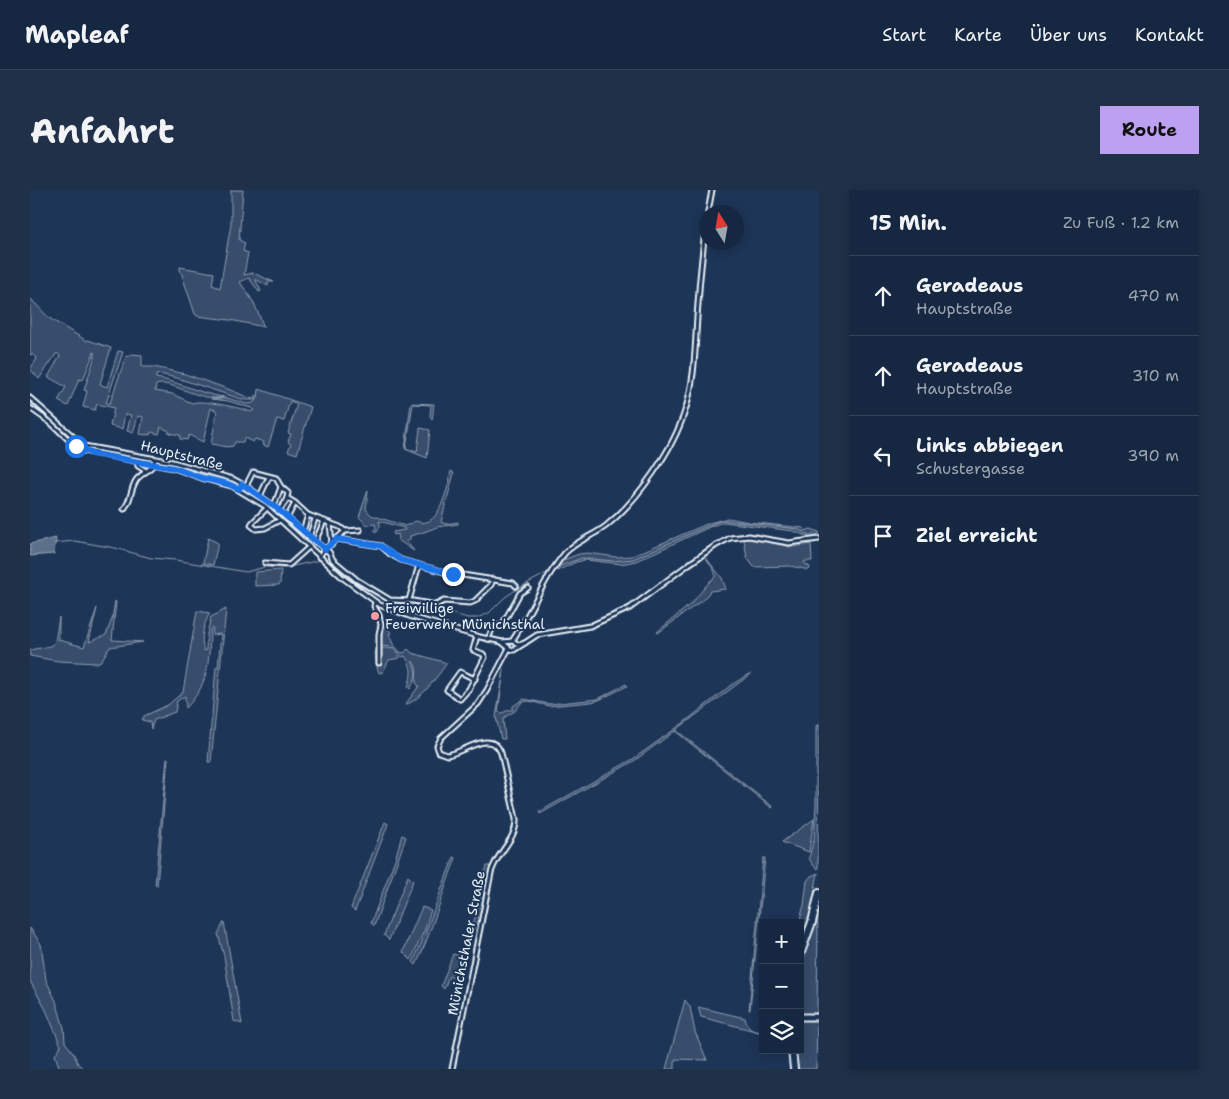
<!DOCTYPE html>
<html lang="de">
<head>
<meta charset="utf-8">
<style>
	:root { --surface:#162841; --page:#1f3048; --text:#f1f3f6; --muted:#9ea6b1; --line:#35445a; --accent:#bca0f2 }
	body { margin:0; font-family:"Shantell Sans",sans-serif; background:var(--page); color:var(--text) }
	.controls { position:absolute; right:15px; bottom:15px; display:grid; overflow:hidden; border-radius:0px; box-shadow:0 2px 12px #0003 }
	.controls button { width:45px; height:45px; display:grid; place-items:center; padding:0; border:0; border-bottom:1px solid var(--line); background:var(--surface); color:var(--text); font:25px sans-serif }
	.compass { position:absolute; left:669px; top:15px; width:45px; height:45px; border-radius:50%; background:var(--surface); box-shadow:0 2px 12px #0003; rotate:349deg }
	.stop { position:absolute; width:15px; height:15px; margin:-11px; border:4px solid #1a73e8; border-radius:50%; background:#fff }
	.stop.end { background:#1a73e8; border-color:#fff; box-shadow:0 1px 5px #0008 }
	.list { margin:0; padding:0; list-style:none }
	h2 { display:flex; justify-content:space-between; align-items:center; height:65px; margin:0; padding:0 20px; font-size:21px }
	h2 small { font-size:16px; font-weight:400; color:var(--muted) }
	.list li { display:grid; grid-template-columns:32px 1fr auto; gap:15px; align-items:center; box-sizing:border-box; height:80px; padding:0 20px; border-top:1px solid var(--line) }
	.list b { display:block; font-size:19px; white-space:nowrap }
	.list p { margin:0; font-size:16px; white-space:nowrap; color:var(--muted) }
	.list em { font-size:16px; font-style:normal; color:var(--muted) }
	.icon { flex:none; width:28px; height:28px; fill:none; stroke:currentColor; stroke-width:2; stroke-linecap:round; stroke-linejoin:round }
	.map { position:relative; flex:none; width:789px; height:879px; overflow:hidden; border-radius:0px }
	header { display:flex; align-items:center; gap:30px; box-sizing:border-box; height:70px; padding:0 25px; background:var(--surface); border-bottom:1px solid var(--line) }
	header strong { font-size:24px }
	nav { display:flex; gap:28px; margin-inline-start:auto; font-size:18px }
	.intro { display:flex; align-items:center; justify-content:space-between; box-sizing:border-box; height:120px; padding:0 30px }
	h1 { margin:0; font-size:35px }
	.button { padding:12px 22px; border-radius:0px; background:var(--accent); color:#111; font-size:18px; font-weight:700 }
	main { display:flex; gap:30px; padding:0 30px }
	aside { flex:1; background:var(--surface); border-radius:0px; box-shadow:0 2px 12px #0003 }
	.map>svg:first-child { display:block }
	.green { fill:#374d6c; stroke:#909fb2 }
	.water { fill:#5d7089; stroke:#95a4b5 }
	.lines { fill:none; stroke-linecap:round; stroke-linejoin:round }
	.stream { stroke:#95a4b5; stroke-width:1 }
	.minor-casing { stroke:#e8f1f8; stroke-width:7 }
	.major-casing { stroke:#e8f1f8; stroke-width:9 }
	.highway-casing { stroke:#e8f1f8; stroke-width:10 }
	.minor { stroke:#1d3557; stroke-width:3 }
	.major { stroke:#1d3557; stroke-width:5 }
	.highway { stroke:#1d3557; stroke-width:6 }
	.route { stroke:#1a73e8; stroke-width:6 }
	.poi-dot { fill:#ff9aa2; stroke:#1d3557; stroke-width:2 }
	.labels { text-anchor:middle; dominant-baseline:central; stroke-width:4; stroke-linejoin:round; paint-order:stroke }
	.street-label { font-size:14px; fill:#e8f1f8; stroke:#1d3557 }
	.poi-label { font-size:14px; fill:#e8f1f8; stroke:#1d3557; text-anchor:start }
</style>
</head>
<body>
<header>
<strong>Mapleaf</strong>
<nav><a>Start</a><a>Karte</a><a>Über uns</a><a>Kontakt</a></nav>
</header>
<div class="intro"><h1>Anfahrt</h1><a class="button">Route</a></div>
<main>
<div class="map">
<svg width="789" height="879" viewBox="0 0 789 879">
	<rect width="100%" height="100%" fill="#1d3557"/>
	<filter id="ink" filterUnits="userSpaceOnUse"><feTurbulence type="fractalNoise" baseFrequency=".02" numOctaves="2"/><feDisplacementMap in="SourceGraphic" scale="10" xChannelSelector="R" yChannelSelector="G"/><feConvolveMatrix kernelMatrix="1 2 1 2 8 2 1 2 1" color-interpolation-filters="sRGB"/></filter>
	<g filter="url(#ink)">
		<g class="green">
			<polygon points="201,0 213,0 209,50 215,53 213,61 218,63 214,85 223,83 244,92 238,92 238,96 225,89 231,101 229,102 219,88 210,92 224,113 234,137 200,130 167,126 165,124 150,79 150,77 184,83 182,95 190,98 201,34"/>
			<path d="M0 108 19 128 57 151 58 150 81 158 70 194 77 197 88 161 93 162 76 213H80L96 166 99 167 101 164 112 165V177H124L155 184 198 199 222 209 227 205 226 210H214L147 188 129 184 126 185V188C150 192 170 204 194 207 170 213 141 189 126 195L125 201 142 204 162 213C170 209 212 218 221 222L224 220 221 218 198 211 181 209 197 208 217 214 223 213 228 208 229 199 281 217 267 264 258 261 261 254 258 252 261 244 258 243 267 214 260 211 254 231 247 229 238 257 233 255 234 252 225 249 223 252 214 248 213 252H205L203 256 197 257 181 254 187 221 181 218 173 252 159 245 157 250 150 249V245L139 243V241L131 237 129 244 121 242 120 245 117 244V245L110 244 113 227 108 226 103 243 97 241 101 225 95 224 92 239 80 236 84 218 67 214 65 220 53 217 57 201 54 200 64 169V162L53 190 49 189 38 216 28 211 36 197 18 187 30 166 27 163 9 189 0 179 7 169 2 164 0 165Z"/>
			<polygon points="381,213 404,214 402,230 400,226 401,215 383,214 376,258 387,262 390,238 400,240 397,268 375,259"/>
			<path d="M421 281 424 283 411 332 416 334 428 332V334L407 337 394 342 380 346V350L376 351 384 361 368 350 369 348 368 344 364 345 363 342 375 340 374 338 349 331 350 336 347 342 344 341 346 338 345 334 337 335 329 327 338 300 336 319 341 325 375 336 386 331C408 340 414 306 420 290L419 288Z"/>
			<polygon points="698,328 719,332 773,338 774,341 781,339 789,342 789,346 782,348 763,341 694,332 684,335 606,371 591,374 556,370 546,372 527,381 533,370 549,364 558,363 586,367 602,366 679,333"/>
			<polygon points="178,348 188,353 183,375 173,373"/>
			<polygon points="720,348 762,357 781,354 782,371 775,371 774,373 780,377 779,380 760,376 724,377 717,368 714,349"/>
			<polygon points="676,368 692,388 696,399 680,401 675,408 628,443 627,442 662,413 680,391 685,387 685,382"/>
			<polygon points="251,380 250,394 248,395 225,396 225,382"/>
			<polygon points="85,411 86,412 82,450 113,452 80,457 71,471 67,473 28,471 0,466 0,460 20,456 25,452 29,427 29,450 54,457 67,418 59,452 76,445 82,429"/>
			<path d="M196 419 181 572H178L186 477H188L191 444 182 445 183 438H181L180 444C179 474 178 495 156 518L155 506 147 511 145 522 124 530 121 539 120 532 112 530 114 526 138 515 153 502 167 421 180 423C173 435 170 448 174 461L176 460 177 444 181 427Z"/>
			<path d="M350 427 361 443 359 444 363 454 370 462 374 463 378 459 382 463 417 473C406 488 392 509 375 515L389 496 386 493C386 486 389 476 382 471 388 483 386 489 380 499L378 497C382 485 383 477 375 466L372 467 364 457 350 456 349 448 352 447Z"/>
			<polygon points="355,458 364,459 370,468 359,470 353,482 349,483 346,474 345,461"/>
			<polygon points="474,480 468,522 472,523 479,520 483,520 483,516 494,509 519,514 568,509 596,494 597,496 569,510 561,512 519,516 499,511 492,512 485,521 475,527 473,530 475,549 471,549 466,527"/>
			<polygon points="721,484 646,540 743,617 742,618 645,541 604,571 510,624 509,622 603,569 652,534 700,496 717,485"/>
			<polygon points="789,533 788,679 782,674 779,668 784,649 786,614 786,536"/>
			<polygon points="137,568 138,568 127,696 125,695"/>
			<polygon points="784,629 779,662 752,652"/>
			<polygon points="355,632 358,634 325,721 321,718"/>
			<polygon points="372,645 376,647 344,736 341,733 365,669"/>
			<path d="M424 667 426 668C412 704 402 741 386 775L383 772C399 738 409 702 424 667Z"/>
			<polygon points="733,668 735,668 720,820 719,820"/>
			<polygon points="457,676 460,676 448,741 442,738 451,705 449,704 449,701"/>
			<polygon points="788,683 780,725 770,751 769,733 774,715 777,691 781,686"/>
			<polygon points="378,686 383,691 359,750 354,745"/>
			<polygon points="392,717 401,720 395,739 381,770 373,762"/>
			<polygon points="788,719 787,825 770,824 770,773"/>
			<polygon points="194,732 212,834 204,831 194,766 188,744"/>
			<polygon points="0,738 11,754 16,790 26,811 34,838 35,852 44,864 48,874 54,879 30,879 25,865 31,856 16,820 0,791"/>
			<polygon points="423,764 433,767 427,790 419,786 414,799 411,796"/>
			<polygon points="655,810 660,817 665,842 677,870 645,869 645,879 636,879"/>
			<path d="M668 817 715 828C717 838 722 843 733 841V843L671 827Z"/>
			<polygon points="787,829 786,879 766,879 764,860 770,860 770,830"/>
		</g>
		<polygon class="water" points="26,348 24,364 0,366 0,354"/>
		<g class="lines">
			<g class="stream">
				<path d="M0 214C7 221 15 225 23 231 34 241 42 254 57 260"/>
				<polyline points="78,264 136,274 202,292 236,313 304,376 328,395 360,413 393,416 438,428 447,428 459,423 474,408 487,399 522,380"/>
				<polyline points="25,353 45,351 85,358 121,368 145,370 216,382 235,377 254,378 291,370"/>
				<polyline points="525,378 552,368 584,371 603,369 684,333 693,330 767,339 779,345 789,344"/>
			</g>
			<defs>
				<g id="minor">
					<polyline points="678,22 682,0"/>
					<polyline points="0,208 54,256 143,272 203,289 216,296 244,316 279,347 299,362 303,370 327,390 360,410 383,411 406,415 414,411 440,413 445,411 461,395 463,389"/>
					<polyline points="0,218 21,233 45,256 54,261 144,278 172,288 202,296 235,316 313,388 350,415 382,427 450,447 472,452 483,451 489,455 495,453"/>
					<polyline points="107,272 108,276 116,281"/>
					<polyline points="216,296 223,282 246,288 251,297 258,303 256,311 249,321"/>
					<polyline points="230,306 239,287"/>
					<polyline points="257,308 265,313"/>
					<polyline points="244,316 251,297"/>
					<polyline points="237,318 222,333 221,335 226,339 235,338 250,330"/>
					<path d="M94 319C102 310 100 298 107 289 113 282 124 279 125 269"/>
					<polyline points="257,328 265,313 278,325 310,337 315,341"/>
					<polyline points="300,333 302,354"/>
					<polyline points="273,341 278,325"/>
					<polyline points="315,341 330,340"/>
					<polyline points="279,347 285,329"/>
					<polyline points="307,349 351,356 360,364 371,370 414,382 483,393 486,396"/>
					<polyline points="285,352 294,331"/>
					<polyline points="289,367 293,361 315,341"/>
					<polyline points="235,373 259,375 279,357"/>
					<polyline points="379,410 389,375"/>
					<polyline points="345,412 344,416 349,425 351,435 349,444 349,473"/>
					<polyline points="458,449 463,437 466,435 471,437 490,403 498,398"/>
					<path d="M482 451C501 423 513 389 535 363 546 351 563 346 576 336 608 310 643 260 655 221 665 191 665 158 667 127 669 96 672 64 676 33"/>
					<polyline points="473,453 480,459 484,460 507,445 560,436 600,418 659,374 685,356 700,348 719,346 759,353 789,349"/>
					<polyline points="445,489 430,482 417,500 430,509 439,499 455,467 453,464 443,460 447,446"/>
					<path d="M422 879 461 683C466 663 487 650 486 629L471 563C462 538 433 563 417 565L409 562 407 556 411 548 448 514 457 500 479 458"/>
				</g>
				<polyline id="major" points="770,827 789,827"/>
				<g id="highway">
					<polyline points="770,765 782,732 789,703"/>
					<polyline points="762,860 764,879"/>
				</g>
			</defs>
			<use href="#minor" class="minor-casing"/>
			<use href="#major" class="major-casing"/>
			<use href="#highway" class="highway-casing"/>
			<use href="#minor" class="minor"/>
			<use href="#major" class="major"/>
			<use href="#highway" class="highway"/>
		</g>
	</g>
	<g class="lines" filter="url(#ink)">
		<polyline class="route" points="46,256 62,264 144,278 172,288 198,294 209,299 212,294 244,316 295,359 307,349 351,356 371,370 423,384"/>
	</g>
	<circle class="poi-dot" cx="345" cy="426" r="5"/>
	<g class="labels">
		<g class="street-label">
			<text transform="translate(152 265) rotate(14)">Hauptstraße</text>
			<text transform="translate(436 753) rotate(-79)">Münichsthaler Straße</text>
		</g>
		<g class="poi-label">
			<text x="355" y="418">Freiwillige<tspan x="355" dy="16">Feuerwehr Münichsthal</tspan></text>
		</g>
	</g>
</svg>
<div class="controls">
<button>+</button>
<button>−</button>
<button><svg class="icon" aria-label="layers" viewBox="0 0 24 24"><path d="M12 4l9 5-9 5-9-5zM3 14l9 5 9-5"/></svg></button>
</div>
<svg class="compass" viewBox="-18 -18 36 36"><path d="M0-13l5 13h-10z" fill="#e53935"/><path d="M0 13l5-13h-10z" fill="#9ea6b1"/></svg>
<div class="stop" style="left:46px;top:256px"></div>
<div class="stop end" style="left:423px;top:384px"></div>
</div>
<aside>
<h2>15 Min.<small>Zu Fuß · 1.2 km</small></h2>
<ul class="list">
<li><svg class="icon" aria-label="ahead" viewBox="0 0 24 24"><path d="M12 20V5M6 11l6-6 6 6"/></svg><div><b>Geradeaus</b><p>Hauptstraße</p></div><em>470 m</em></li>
<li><svg class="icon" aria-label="ahead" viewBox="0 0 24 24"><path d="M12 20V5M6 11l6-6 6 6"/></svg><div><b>Geradeaus</b><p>Hauptstraße</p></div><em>310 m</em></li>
<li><svg class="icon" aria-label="left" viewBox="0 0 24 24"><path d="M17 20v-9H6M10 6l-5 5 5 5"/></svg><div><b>Links abbiegen</b><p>Schustergasse</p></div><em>390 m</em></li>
<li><svg class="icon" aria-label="arrive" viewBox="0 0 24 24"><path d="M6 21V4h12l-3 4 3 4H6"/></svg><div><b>Ziel erreicht</b></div></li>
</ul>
</aside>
</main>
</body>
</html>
